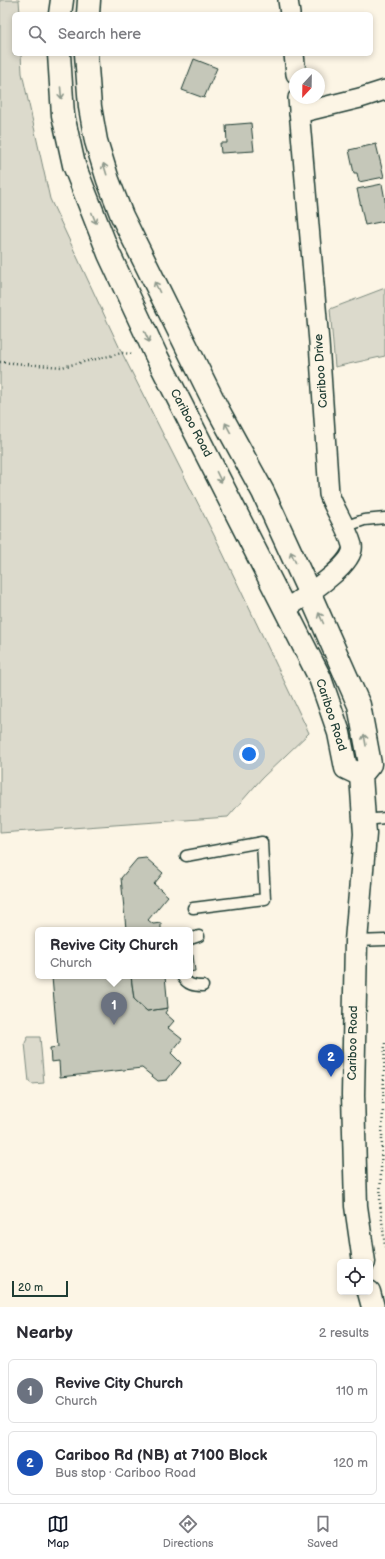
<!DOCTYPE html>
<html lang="en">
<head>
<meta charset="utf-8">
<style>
	:root { --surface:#fff; --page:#f7f7f7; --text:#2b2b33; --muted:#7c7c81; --line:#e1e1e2; --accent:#111827 }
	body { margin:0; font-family:"Balsamiq Sans",sans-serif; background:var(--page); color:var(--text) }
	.controls { position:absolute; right:12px; bottom:12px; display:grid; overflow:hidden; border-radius:6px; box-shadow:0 2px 6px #0003 }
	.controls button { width:36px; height:36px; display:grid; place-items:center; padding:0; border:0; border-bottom:1px solid var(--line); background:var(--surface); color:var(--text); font:20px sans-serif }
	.compass { position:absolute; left:289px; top:68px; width:36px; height:36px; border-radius:50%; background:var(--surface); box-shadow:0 2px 6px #0003; rotate:202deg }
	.scale { position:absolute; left:12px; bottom:10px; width:56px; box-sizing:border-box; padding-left:4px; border:2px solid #1f3d34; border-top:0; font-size:11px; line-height:14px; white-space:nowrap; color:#1f3d34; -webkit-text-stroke:3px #fcf5e5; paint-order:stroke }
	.you { position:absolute; left:249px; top:754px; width:14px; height:14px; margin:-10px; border:3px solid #fff; border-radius:50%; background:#1a73e8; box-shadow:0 0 0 6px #1a73e833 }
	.badge { display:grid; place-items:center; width:26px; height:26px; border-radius:50%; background:var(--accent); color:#fff; font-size:13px; font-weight:700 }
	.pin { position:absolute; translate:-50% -33px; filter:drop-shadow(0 1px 2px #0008) }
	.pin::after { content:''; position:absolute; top:21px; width:14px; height:12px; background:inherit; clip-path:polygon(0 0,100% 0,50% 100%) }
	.popup { position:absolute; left:35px; top:927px; width:158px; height:52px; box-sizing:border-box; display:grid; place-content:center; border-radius:6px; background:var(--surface); filter:drop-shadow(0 1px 3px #0005); font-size:13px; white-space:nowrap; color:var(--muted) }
	.popup b { font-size:15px; color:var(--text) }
	.popup::after { content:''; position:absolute; left:50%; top:100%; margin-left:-8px; border:8px solid transparent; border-top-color:var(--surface) }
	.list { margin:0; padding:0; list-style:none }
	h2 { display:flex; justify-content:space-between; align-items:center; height:52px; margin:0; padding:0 16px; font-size:17px }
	h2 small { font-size:13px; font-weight:400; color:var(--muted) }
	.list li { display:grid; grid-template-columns:26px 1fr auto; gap:12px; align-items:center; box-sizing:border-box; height:64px; margin:0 8px 8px; padding:0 8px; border:1px solid var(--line); border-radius:6px }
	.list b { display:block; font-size:15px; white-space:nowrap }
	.list p { margin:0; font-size:13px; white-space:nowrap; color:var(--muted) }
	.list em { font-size:13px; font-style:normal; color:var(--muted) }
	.icon { flex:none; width:22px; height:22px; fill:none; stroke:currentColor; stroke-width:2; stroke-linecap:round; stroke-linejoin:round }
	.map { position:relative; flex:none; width:385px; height:1307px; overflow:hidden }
	.search { position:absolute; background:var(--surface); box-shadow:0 2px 6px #0003; left:12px; right:12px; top:12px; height:44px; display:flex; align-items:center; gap:10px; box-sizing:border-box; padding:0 14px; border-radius:6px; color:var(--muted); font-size:15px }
	.sheet { height:196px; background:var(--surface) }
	nav { display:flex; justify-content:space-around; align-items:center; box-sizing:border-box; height:56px; border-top:1px solid var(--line); background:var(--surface); font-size:11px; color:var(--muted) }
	nav a { display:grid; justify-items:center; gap:2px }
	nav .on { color:var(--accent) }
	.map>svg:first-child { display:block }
	.green { fill:#dcdacc; stroke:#7e8c80 }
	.building { fill:#c5c7b9; stroke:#1f3d34 }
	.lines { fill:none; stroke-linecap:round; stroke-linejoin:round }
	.lane-casing { stroke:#1f3d34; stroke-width:13 }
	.street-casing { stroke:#1f3d34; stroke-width:22 }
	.secondary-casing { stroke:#1f3d34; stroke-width:25 }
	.path { stroke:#1f3d34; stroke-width:2.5; stroke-dasharray:1 3; stroke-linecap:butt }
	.lane { stroke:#fcf5e5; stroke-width:10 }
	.street { stroke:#fcf5e5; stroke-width:19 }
	.secondary { stroke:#fcf5e5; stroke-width:22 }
	.oneway { stroke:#8e998c }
	.labels { text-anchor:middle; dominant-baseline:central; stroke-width:4; stroke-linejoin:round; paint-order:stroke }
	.street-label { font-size:12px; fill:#1f3d34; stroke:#fcf5e5 }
</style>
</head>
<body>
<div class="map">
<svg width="385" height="1307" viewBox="0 0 385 1307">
	<rect width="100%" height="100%" fill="#fcf5e5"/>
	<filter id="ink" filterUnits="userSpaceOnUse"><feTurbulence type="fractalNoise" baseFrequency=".025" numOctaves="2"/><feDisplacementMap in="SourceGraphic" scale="8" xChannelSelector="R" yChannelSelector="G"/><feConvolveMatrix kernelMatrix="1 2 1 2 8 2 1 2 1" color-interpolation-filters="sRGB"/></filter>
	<g filter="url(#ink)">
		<g class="green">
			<polygon points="0,0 19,0 20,14 14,14 14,54 21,54 22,73 50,199 122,353 218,543 309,733 262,778 228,817 0,833"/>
			<polygon points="385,288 385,356 335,367 330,309"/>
			<polygon points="28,1037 40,1037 44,1083 32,1084 29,1082 25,1043"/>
		</g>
		<g class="building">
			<polygon points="194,59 217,68 204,98 182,90"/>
			<polygon points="251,123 254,151 221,153 220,143 227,143 226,125"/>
			<polygon points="376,144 384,177 359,182 357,173 354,173 349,150"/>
			<polygon points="382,184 385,200 385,221 365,225 357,189"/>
			<polygon points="146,858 163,873 154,884 168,896 148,920 153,924 161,923 161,930 115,930 126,929 121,878 137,859"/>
			<polygon points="190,955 193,955 195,971 190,972"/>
			<polygon points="60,976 131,976 134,999 147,1011 168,1008 165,1013 174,1021 168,1028 182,1039 171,1053 181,1063 167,1080 158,1081 142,1068 60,1077 59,1061 51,1062 50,1048 58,1047 52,977"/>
			<polygon points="131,976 165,976 168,1008 147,1011 134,999"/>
		</g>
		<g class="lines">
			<defs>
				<g id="lane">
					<polyline points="344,527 364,520 385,518"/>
					<polyline points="365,820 385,818"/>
					<polyline points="186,856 262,842 265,899 193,908"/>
					<polyline points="190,939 199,936"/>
					<polyline points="356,941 385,940"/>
					<path d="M182 976C187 985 194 986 203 986"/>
				</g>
				<g id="street">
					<polyline points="288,0 290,14"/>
					<polyline points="294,54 296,74"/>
					<polyline points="299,113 360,98 385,90"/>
					<path d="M286 609C300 599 357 564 352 545 347 527 335 511 329 494L319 342 298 98"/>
				</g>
				<g id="secondary">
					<polyline points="60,14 62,0"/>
					<polyline points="88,14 89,0"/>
					<polyline points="59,54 63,115 74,165 109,254 156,355 320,678 339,733 346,768 361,775"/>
					<polyline points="86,54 90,107 96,141 108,180 122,216 217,408 263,492 309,592 359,705 370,764 361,775 365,834 356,941 353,1095 356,1206 364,1262"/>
					<polyline points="369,1292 373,1307"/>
				</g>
			</defs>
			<use href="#lane" class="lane-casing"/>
			<use href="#street" class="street-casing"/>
			<use href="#secondary" class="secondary-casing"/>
			<g class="path">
				<polyline points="0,362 62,367 122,353 133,354"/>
				<polyline points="385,1043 380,1202 385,1247"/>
			</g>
			<use href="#lane" class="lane"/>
			<use href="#street" class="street"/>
			<use href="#secondary" class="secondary"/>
		</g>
		<defs><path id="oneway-shaft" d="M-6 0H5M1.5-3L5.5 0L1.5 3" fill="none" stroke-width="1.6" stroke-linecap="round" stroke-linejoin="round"/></defs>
		<g class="oneway">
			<use href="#oneway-shaft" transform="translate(61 93) rotate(85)"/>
			<use href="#oneway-shaft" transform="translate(105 169) rotate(-107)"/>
			<use href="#oneway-shaft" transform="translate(94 218) rotate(68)"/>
			<use href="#oneway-shaft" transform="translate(157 287) rotate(-116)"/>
			<use href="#oneway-shaft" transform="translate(147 337) rotate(65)"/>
			<use href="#oneway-shaft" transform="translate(228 428) rotate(-118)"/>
			<use href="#oneway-shaft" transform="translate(219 477) rotate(64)"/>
			<use href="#oneway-shaft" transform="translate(293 557) rotate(-115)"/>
			<use href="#oneway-shaft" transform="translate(321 618) rotate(-114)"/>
			<use href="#oneway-shaft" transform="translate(365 740) rotate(-100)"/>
		</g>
	</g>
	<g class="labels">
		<g class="street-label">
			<text transform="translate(321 371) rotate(-94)">Cariboo Drive</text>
			<text transform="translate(191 423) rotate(62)">Cariboo Road</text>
			<text transform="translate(331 715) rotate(72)">Cariboo Road</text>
			<text transform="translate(353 1043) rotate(-89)">Cariboo Road</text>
		</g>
	</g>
</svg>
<div class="controls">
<button><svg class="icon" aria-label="locate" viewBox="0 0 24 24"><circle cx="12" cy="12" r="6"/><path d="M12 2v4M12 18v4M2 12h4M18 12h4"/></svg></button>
</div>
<svg class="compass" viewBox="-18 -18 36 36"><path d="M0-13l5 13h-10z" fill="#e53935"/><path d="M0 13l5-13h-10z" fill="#7c7c81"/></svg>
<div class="scale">20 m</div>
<div class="you"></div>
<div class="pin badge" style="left:114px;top:1025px;background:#6b7280">1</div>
<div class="popup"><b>Revive City Church</b>Church</div>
<div class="pin badge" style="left:331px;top:1077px;background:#1a4fb4">2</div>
<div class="search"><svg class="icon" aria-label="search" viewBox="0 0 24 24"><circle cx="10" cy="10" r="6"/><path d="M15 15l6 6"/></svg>Search here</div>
</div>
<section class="sheet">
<h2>Nearby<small>2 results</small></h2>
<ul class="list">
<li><span class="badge" style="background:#6b7280">1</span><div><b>Revive City Church</b><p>Church</p></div><em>110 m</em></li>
<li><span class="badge" style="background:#1a4fb4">2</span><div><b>Cariboo Rd (NB) at 7100 Block</b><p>Bus stop · Cariboo Road</p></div><em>120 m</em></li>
</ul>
</section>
<nav>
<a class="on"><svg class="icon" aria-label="map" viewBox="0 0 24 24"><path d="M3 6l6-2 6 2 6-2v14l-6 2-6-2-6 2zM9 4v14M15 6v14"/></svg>Map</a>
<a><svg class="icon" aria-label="directions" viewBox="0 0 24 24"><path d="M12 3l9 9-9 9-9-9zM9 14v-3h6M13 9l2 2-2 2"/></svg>Directions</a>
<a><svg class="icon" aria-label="saved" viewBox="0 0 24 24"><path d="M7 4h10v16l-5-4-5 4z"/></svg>Saved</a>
</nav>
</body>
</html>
